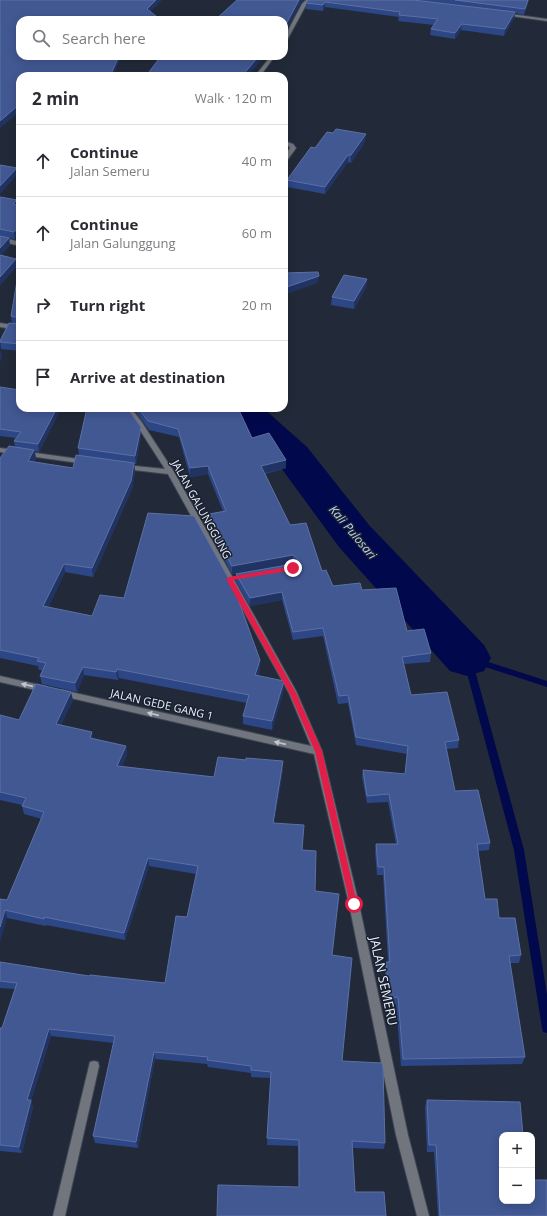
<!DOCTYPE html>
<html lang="en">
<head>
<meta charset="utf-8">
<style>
	:root { --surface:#fff; --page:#f2f2f3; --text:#2b2b33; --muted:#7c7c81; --line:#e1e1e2 }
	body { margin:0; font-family:"Open Sans",sans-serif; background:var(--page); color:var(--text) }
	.controls { position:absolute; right:12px; bottom:12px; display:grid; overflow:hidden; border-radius:8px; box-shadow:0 2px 10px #0003 }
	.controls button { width:36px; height:36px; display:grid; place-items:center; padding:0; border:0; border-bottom:1px solid var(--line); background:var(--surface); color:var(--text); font:20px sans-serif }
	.stop { position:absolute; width:12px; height:12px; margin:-9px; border:3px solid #e11d48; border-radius:50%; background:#fff }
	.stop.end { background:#e11d48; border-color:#fff; box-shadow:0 1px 4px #0008 }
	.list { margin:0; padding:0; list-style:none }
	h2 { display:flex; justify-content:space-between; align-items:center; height:52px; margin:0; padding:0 16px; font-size:17px }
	h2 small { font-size:13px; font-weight:400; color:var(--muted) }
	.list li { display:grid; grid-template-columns:26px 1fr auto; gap:12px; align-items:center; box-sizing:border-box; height:72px; padding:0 16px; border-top:1px solid var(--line) }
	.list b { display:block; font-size:15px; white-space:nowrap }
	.list p { margin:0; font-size:13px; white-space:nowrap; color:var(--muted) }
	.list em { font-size:13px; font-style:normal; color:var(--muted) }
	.icon { flex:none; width:22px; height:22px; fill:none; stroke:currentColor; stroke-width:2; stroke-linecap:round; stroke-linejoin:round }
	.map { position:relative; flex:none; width:547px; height:1216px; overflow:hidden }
	.search { position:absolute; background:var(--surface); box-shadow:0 2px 10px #0003; left:16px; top:16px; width:272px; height:44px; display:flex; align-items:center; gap:10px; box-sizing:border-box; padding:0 14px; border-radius:12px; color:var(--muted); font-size:15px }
	.panel { position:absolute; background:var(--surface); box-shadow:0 2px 10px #0003; left:16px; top:72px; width:272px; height:340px; border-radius:12px }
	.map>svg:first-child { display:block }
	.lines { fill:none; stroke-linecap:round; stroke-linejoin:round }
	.stream { fill:#01084b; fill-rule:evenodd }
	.river { fill:#01084b; fill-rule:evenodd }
	.street-casing { stroke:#3e4654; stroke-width:2 }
	.street { fill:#71757d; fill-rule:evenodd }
	.wall { fill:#2d4686 }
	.shaded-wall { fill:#203362 }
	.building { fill:#425893; stroke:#5c70a3 }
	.oneway { fill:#c1c6d0 }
	.route { fill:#e11d48 }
	.labels { text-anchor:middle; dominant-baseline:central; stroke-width:3; stroke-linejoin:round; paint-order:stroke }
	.street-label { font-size:11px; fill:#ecf1fc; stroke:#19202f }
	.water-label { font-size:12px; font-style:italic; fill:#bed1f9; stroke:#19202f }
	.near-street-label { font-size:13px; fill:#ecf1fc; stroke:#19202f }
</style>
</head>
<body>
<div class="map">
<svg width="547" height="1216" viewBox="0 0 547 1216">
	<rect width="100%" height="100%" fill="#222a39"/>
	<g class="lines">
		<polygon class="stream" points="467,655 547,681 547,687 473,663 524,850 547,995 547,1033 543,1032 542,1028 514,850 463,658 464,656"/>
		<polygon class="river" points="219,408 263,408 307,447 369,525 484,645 491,658 484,671 467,676 450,671 339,547 279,465 225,417"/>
		<defs>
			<g id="street">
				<polygon points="306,0 311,0 306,5 286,42 284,43 284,38 302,4"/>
				<polygon points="502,13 547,19 547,21 504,15 502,14"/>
				<polygon points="271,56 275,56 260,76 255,76"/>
				<polygon points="284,141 293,144 296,148 286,162 284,163 284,157 290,148 289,146 284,145"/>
				<polygon points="0,237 20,242 20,246 0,241"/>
				<polygon points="0,323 20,326 20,330 0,327"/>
				<polygon points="124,408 131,408 141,421 174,472 296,691 322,751 359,904 408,1135 429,1216 417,1216 396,1135 349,904 314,754 62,696 59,695 58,693 59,691 62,690 311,746 289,693 168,474 125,469 121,467 125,465 165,469 136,424"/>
				<polygon points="0,448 86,460 90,462 86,464 0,452"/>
				<polygon points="0,676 44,686 47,687 48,689 47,691 44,692 0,682"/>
				<polygon points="94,1061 98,1062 99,1066 65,1216 53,1216 89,1066 90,1062"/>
			</g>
		</defs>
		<use href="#street" class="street-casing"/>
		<use href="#street" class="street"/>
	</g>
	<g class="wall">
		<polygon points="308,0 529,0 524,15 515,13 514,18 504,36 461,30 455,39 430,35 431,29 434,25 398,21 399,17 325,7 323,11 306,9 306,3"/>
		<polygon points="365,142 351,163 348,162 325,194 287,187 287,180"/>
		<polygon points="0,197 17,200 18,205 15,239 4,237 9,238 10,245 1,255 18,265 0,285"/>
		<polygon points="20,275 20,351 1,349 0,341 12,323 11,316"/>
		<polygon points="367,279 366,287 354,309 331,305 332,297"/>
		<polygon points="0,387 20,408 61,408 39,452 35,451 36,458 34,462 73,468 79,455 78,448 141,436 136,464 134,464 135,471 132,489 93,577 65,572 48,608 92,616 124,598 240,599 240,606 260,669 258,676 284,689 272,730 243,724 243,716 247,703 119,678 118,680 84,675 77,692 42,684 40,676 43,670 39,670 38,666 0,658 0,458 15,447 14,441 16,438 0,436"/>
		<polygon points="133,408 238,408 252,438 286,460 286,468 265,474 290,525 333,586 362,590 431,653 430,662 404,664 411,695 459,740 458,748 446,749 455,791 490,843 489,850 478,851 485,899 499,918 521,955 519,963 510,963 525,1057 522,1064 401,1066 396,1004 388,1005 385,969 386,962 388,962 383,875 377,875 375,852 376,844 396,844 388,802 367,803 362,777 363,770 405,774 407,754 356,745 348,703 338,704 323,636 293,640 282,600 250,606 236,582 236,574 294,564 293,564 232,574 205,524 204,515 223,511 208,474 190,477 179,437 149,430"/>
		<polygon points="73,700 61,725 93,738 126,746 127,755 122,766 214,777 283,770 274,823 302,850 315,891 338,902 332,955 342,1061 385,1143 384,1149 353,1148 355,1192 386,1216 299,1187 298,1146 267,1145 271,1078 251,1077 251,1073 208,1067 207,1064 155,1059 138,1148 95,1143 93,1136 114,1043 51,1036 31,1101 33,1107 22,1153 0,1151 0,1028 2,1028 15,989 0,988 0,962 89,976 165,983 187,917 196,874 149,866 125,940 46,925 46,926 7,918 0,899 7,900 42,819 24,814 22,806 22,805 0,800 0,715 19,720"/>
		<polygon points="427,1100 502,1201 547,1216 438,1216 434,1152 427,1152 425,1107"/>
	</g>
	<g class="shaded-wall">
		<polygon points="156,0 162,0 147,15 147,9"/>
		<polygon points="299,0 304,0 301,3 284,34 284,28"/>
		<polygon points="528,0 529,0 524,15 525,9"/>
		<polygon points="325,2 325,7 323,11 323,5"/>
		<polygon points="515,12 514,18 504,36 505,29"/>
		<polygon points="462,24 461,30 455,39 455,33"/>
		<polygon points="119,56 122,56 113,76 110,76"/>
		<polygon points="259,56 265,56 248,76 242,76"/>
		<polygon points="288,85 288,92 284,97 284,90"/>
		<polygon points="20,104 20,112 0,128 0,121"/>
		<polygon points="366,134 365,142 351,163 351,155"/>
		<polygon points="348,155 348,162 325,194 325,187"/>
		<polygon points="17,168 18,174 0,194 0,186"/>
		<polygon points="17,200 18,206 13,204"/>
		<polygon points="20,226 20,234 15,239 14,232"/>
		<polygon points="9,238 10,245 0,256 0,248"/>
		<polygon points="16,259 18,265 0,285 0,277"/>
		<polygon points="319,276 318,283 284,295 284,288"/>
		<polygon points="367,279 366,287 354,309 354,301"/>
		<polygon points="1,350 2,357 0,362 0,352"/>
		<polygon points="57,408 61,408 39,452 38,444"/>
		<polygon points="141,427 141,436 136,464 135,456"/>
		<polygon points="34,450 36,458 30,470 28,461"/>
		<polygon points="286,460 286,468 261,474 261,466"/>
		<polygon points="134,463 135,471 132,489 93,577 92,568"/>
		<polygon points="208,466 208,474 190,477 190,468"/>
		<polygon points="293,555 293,564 232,574 232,566"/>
		<polygon points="64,564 65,572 45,615 43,606"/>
		<polygon points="282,592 282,600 250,606 250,598"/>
		<polygon points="260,660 260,669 255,684 255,675"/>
		<polygon points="83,667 84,675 77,692 75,683"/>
		<polygon points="117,669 119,678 118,680 116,672"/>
		<polygon points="284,681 284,689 272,730 272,721"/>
		<polygon points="71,692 73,700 58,732 56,724"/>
		<polygon points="92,732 94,740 90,738"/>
		<polygon points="126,746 127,755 119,774 117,766"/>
		<polygon points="283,761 283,770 273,831 273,823"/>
		<polygon points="148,858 149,866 125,940 124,933"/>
		<polygon points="5,910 7,918 0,942 0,927"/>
		<polygon points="49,1029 51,1036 31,1101 33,1107 22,1153 19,1147 27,1100"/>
		<polygon points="154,1052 155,1059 138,1148 136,1142"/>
	</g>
	<g class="building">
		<polygon points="0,0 156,0 147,9 161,20 20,20 20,56 119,56 110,76 20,76 20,104 0,121"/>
		<polygon points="237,0 299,0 284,28 284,20 215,20"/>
		<polygon points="308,0 413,0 515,12 505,29 462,24 455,33 431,29 438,19 399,15 400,12 325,2 323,5 306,3"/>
		<polygon points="455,0 528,0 525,9"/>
		<polygon points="161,56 259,56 242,76 146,76"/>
		<polygon points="284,85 288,85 284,90"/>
		<polygon points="336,129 366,134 351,155 348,155 325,187 287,180 311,147 315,148 327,132 333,133"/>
		<polygon points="0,165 17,168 0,186"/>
		<polygon points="0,197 17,200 13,204 20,205 20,226 14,232 0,229"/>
		<polygon points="0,236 9,238 0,248"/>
		<polygon points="0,255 16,259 0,277"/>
		<polygon points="318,272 319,276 284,288 284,273"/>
		<polygon points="18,275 20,275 20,320 20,318 11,316"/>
		<polygon points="344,275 367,279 354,301 332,297"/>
		<polygon points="9,323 18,324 20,323 20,344 0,342 0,341"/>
		<polygon points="0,387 20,390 20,408 57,408 38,444 14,441 21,432 0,429"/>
		<polygon points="87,408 127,408 141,427 135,456 78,448"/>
		<polygon points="138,408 238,408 252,438 269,433 286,460 261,466 290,525 306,523 322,571 326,570 333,586 360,583 362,590 396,588 407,631 424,629 431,653 402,657 411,695 447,692 459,740 445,742 455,791 478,790 490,843 477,844 485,899 497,899 499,918 515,918 521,955 509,956 525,1057 403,1059 398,997 389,998 386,962 390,962 384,867 378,867 376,844 398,844 389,794 367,796 363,770 405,774 408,746 356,737 348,695 339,696 323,628 293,632 282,592 250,598 236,574 293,564 298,561 298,559 293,555 232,566 204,515 226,511 208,466 190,468 178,429 148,421"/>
		<polygon points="9,446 34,450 28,461 73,468 76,455 134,463 131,481 92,568 64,564 43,606 92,616 100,595 124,598 148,513 194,516 240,599 238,599 260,660 255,675 284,681 272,721 243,716 249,695 117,669 116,672 83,667 75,683 40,676 46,663 37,661 39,658 0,650 0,458"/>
		<polygon points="36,684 71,692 56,724 92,732 90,738 126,746 117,766 214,777 218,757 246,760 246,758 283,761 273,823 304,825 302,850 316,851 315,891 339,894 332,955 352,958 342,1061 382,1063 383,1068 385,1143 352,1141 355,1192 384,1192 386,1216 217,1216 218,1185 299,1187 299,1140 267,1138 271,1072 251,1070 251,1066 207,1060 208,1057 154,1052 136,1142 93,1136 115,1036 49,1029 27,1100 31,1100 19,1147 0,1145 0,1028 2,1028 17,983 0,981 0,962 89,976 90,975 165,983 176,916 187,917 198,866 148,858 124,933 44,917 44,919 5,910 0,927 0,899 7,900 44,812 22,806 26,798 0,792 0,715 19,720"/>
		<polygon points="427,1100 520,1102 523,1135 502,1135 502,1201 532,1201 532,1180 547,1180 547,1216 440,1216 436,1145 429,1145"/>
	</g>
	<defs><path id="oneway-solid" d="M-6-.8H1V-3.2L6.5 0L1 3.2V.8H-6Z"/></defs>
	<g class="oneway">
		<use href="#oneway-solid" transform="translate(27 685) rotate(-167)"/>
		<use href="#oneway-solid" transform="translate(153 714) rotate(-167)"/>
		<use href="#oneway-solid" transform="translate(280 743) rotate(-167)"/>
	</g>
	<polygon class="route" points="293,566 296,568 295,570 233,580 296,693 322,751 357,904 354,907 350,904 315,751 290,694 226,579 229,577"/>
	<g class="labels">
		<g class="street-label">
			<text transform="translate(202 509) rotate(61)">JALAN GALUNGGUNG</text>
			<text transform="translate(162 704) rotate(13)">JALAN GEDE GANG 1</text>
		</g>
		<g class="water-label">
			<text transform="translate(353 532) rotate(50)">Kali Pulosari</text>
		</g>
		<g class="near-street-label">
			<text transform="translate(384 981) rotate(78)">JALAN SEMERU</text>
		</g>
	</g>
</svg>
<div class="controls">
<button>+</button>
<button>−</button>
</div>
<div class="stop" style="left:354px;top:904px"></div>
<div class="stop end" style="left:293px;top:568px"></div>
<div class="search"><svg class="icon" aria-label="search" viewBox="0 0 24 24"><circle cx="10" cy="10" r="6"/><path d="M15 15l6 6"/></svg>Search here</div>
<section class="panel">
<h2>2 min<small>Walk · 120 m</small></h2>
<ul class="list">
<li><svg class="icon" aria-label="ahead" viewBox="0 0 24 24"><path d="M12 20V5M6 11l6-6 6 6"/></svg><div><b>Continue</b><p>Jalan Semeru</p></div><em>40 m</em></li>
<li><svg class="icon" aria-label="ahead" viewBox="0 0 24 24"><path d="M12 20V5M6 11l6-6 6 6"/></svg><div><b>Continue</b><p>Jalan Galunggung</p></div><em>60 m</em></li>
<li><svg class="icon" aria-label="right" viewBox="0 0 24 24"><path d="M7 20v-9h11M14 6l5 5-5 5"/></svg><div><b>Turn right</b></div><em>20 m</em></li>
<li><svg class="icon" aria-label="arrive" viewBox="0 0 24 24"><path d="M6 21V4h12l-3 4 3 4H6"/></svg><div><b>Arrive at destination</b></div></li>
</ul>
</section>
</div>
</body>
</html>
